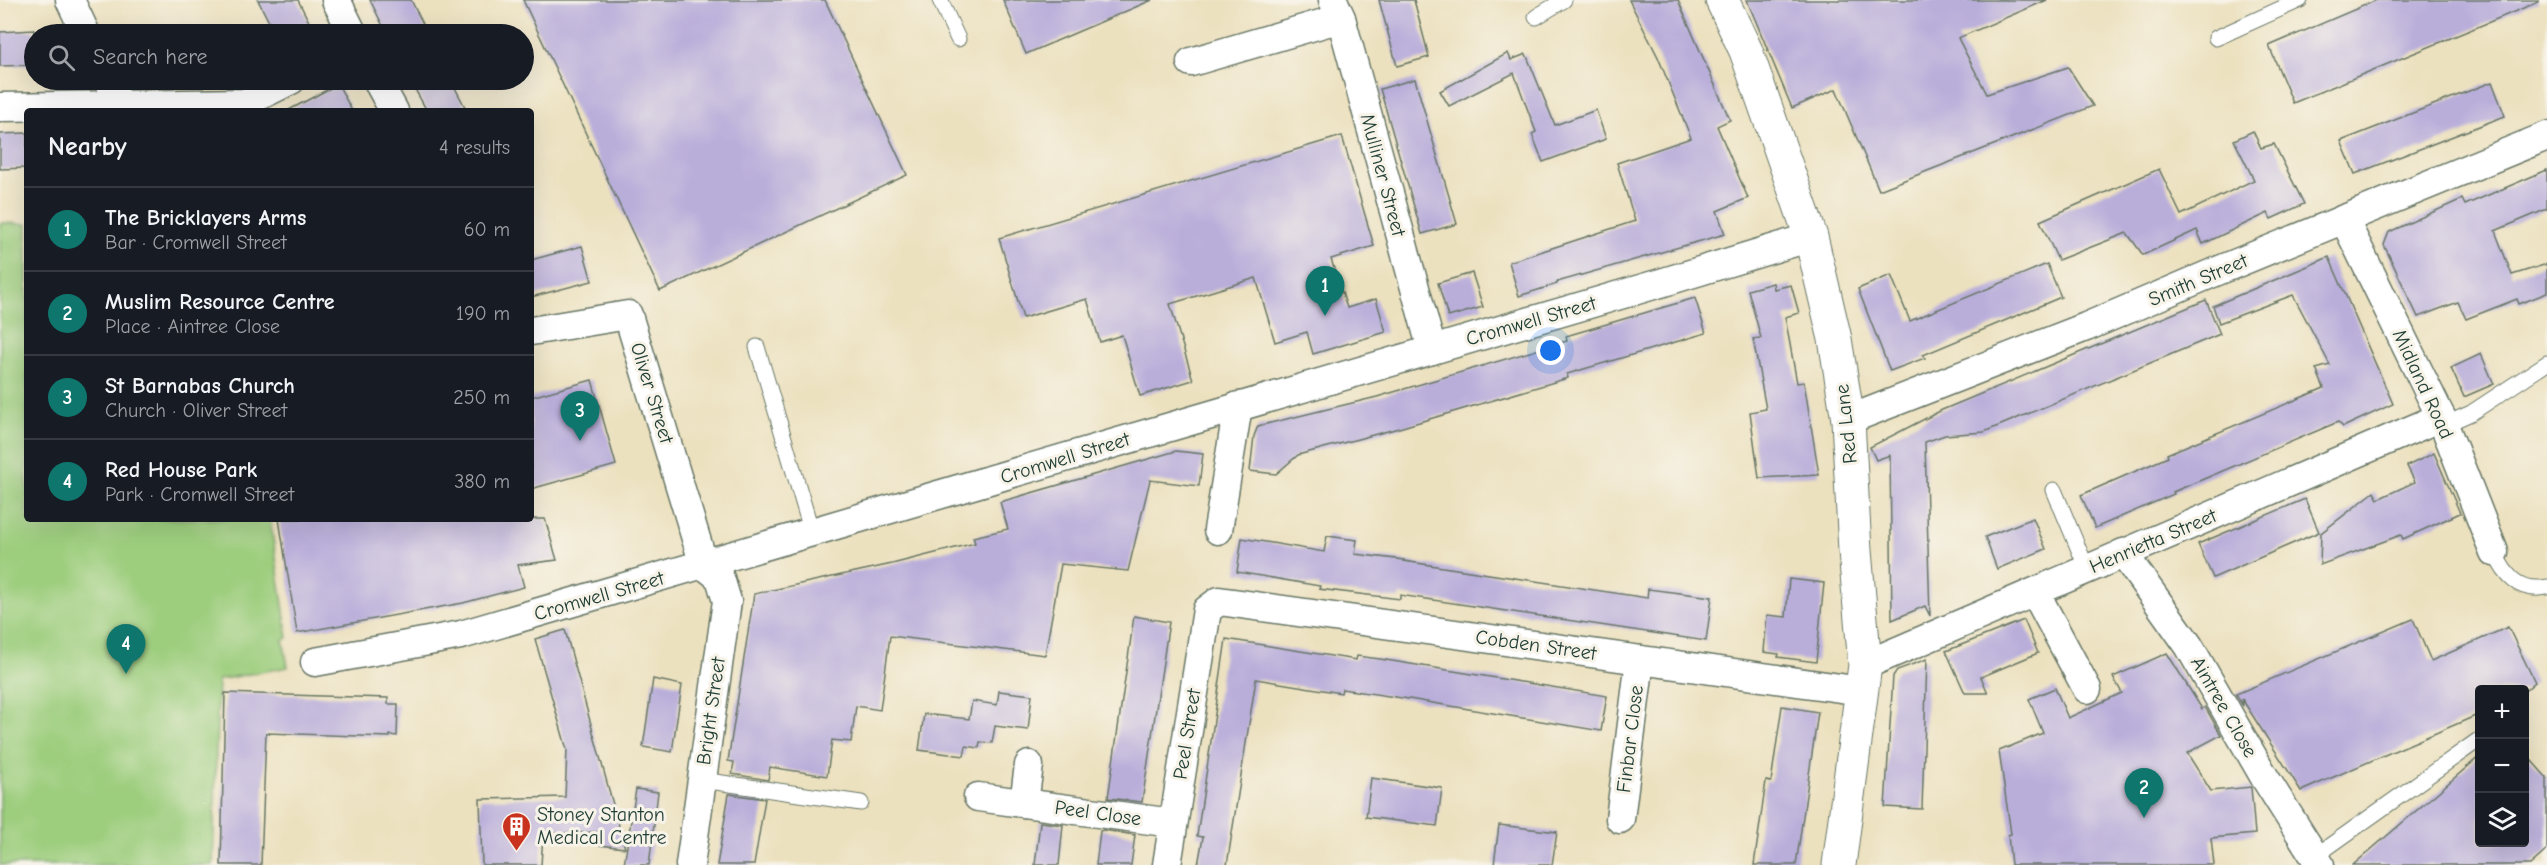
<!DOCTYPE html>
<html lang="en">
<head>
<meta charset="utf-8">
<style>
	:root { --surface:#171b24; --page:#242831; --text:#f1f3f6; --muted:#9ea1a6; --line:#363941; --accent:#0f766e }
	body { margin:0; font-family:"Comic Neue",sans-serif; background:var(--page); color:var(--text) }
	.controls { position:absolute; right:18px; bottom:18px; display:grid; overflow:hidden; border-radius:6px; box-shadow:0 6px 24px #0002 }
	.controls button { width:54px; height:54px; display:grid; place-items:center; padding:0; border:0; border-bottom:2px solid var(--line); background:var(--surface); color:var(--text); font:30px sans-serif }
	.you { position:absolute; left:1551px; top:351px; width:21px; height:21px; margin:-15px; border:4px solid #fff; border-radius:50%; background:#1a73e8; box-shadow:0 0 0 9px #1a73e833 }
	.badge { display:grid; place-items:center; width:39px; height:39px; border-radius:50%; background:var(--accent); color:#fff; font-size:20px; font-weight:700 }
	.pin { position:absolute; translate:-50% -50px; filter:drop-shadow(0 2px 3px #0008) }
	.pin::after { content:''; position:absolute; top:32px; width:21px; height:18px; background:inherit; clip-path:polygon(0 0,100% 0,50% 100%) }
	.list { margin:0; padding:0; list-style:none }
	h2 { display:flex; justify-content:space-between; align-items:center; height:78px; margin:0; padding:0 24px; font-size:26px }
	h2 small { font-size:20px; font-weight:400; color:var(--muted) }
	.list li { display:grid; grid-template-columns:39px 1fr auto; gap:18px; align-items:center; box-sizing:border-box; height:84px; padding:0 24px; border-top:2px solid var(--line) }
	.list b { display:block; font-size:22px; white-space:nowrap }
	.list p { margin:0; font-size:20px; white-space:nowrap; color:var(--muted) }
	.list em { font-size:20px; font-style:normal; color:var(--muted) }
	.icon { flex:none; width:33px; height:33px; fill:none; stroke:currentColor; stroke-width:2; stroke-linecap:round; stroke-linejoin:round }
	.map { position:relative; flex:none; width:2547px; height:865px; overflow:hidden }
	.search { position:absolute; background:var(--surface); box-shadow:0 6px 24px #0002; left:24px; top:24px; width:510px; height:66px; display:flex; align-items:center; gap:15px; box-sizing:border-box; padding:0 21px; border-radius:33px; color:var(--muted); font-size:22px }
	.panel { position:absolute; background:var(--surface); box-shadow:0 6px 24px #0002; left:24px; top:108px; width:510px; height:414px; border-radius:6px }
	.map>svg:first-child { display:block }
	.green { fill:#9dce7e; stroke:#5e8659; stroke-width:1.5 }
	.building { fill:#b9aeda }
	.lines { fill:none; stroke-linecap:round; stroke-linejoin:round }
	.service-casing { stroke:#677665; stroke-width:17 }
	.minor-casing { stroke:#677665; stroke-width:31 }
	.tertiary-casing { stroke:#677665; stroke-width:35 }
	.service { stroke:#fff; stroke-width:15 }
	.minor { stroke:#fff; stroke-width:28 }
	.tertiary { stroke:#fff; stroke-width:33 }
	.labels { text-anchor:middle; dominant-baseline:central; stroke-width:6; stroke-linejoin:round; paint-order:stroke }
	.street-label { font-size:20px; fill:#1f3d34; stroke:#f7f3e8 }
	.poi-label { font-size:20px; fill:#1f3d34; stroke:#f7f3e8; text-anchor:start }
</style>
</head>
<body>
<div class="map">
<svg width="2547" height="865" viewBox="0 0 2547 865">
	<rect width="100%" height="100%" fill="#f7f3e8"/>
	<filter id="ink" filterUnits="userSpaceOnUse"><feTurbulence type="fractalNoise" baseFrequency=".0167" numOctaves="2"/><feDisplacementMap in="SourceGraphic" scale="12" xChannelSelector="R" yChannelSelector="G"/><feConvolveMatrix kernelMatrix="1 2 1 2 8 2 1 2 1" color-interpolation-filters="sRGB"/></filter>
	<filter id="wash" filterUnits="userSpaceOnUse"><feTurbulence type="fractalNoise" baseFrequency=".008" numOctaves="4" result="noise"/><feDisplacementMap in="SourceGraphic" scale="24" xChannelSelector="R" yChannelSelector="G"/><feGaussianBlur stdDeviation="1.35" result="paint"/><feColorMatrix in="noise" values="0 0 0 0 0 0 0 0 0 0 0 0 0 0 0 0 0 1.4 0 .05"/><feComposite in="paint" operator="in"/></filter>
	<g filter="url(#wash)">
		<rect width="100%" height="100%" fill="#ece1bf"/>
		<polygon class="green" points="0,223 27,224 27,519 270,519 288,638 283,640 288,667 218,680 213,865 0,865"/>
		<g id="blocks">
			<g class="building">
				<polygon points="258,0 298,0 315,34 275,34"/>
				<polygon points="370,0 411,0 428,34 387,34"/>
				<polygon points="523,0 825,0 907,175 660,291"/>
				<polygon points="1003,0 1152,0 1026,54"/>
				<polygon points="1379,0 1414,0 1429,57 1397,66"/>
				<polygon points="1629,0 1678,0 1730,120 1717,126 1748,198 1717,211 1725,234 1557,282 1557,284 1519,296 1509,262 1635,221 1617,163 1691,138 1658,57"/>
				<polygon points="1747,0 2047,0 1958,38 1987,94 2068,67 2093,106 1879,190 1836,89 1792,108"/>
				<polygon points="2377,0 2538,0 2538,2 2293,103 2269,46"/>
				<polygon points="34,30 34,65 0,66 0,32"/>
				<polygon points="1508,53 1511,60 1526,54 1555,125 1596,110 1606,139 1543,162 1532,134 1536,132 1514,73 1449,106 1440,91"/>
				<polygon points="1415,79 1457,224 1422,234 1380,89"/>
				<polygon points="410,80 451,80 467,111 427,111"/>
				<polygon points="2492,82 2505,116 2355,174 2341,141"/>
				<polygon points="338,84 352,111 287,111"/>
				<polygon points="2253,131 2261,148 2274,144 2304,204 2271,219 2268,213 2203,244 2197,230 2143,255 2127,233 2058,260 2040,221 2159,169 2181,215 2254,180 2234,140"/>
				<polygon points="27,133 27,168 0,169 0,134"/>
				<polygon points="1342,136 1374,246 1331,259 1347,308 1376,299 1386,332 1313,354 1307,332 1275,342 1256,278 1170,304 1193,380 1140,396 1122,335 1100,342 1087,299 1023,318 999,238"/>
				<polygon points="2547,170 2547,209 2495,231 2512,275 2547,264 2547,293 2519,304 2517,299 2466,319 2458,302 2418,317 2384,245 2389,232 2462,199 2465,205"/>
				<polygon points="582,246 592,281 531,297 531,260"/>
				<polygon points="2329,257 2393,404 2343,427 2338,422 2173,492 2174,494 2095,528 2081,495 2168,457 2167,454 2324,388 2316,369 2330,365 2293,295 2219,323 2213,306"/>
				<polygon points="2047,264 2061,297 1923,355 1925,358 1890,371 1858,289 1891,275 1910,321"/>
				<polygon points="1472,273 1483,307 1448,317 1438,283"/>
				<polygon points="1773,283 1774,289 1791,285 1799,313 1785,317 1797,383 1804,382 1819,475 1759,478 1750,412 1766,409 1753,339 1761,338 1748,290"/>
				<polygon points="1695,298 1706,333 1567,374 1568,378 1399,428 1298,455 1276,474 1250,471 1254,436 1258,426 1377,397 1567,341 1566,336"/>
				<polygon points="2206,300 2220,334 1984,432 1945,435 1925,442 1930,616 1925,606 1892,620 1890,455 1876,460 1870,447 1942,410"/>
				<polygon points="2481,354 2494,384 2464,397 2451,368"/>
				<polygon points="592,380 616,465 531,489 531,397"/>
				<polygon points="1176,451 1203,454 1199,486 1150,480 1128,571 1061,564 1045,655 890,636 880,710 856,706 851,742 832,740 827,776 770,767 768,780 732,774 734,762 728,761 754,594 892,564 975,543 973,537 1008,529 1000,502"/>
				<polygon points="2434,453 2460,513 2403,539 2401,535 2320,565 2321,533 2374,492 2378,499 2415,482 2407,466"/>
				<polygon points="2305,499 2319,532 2213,578 2198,544"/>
				<polygon points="2033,518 2046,549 1997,569 1985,537"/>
				<polygon points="279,519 545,519 557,560 518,565 524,587 463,603 297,633"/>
				<polygon points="1327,536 1357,540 1355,554 1404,560 1404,561 1647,598 1648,589 1712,597 1706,641 1400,595 1400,599 1319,589 1320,586 1237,572 1242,538 1324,552"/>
				<polygon points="1789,579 1824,583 1816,662 1778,657 1779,654 1764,652 1767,615 1786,617"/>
				<polygon points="1134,616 1169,622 1142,802 1108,798"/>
				<polygon points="2413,619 2431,661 2508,627 2535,682 2526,690 2480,690 2480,714 2301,791 2242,699 2243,706 2236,694"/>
				<polygon points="2024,620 2038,653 1981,677 1988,693 1965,693 1946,651"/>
				<polygon points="565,630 625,848 600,845 602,832 543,834 541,865 482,865 480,799 565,797 567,750 535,639"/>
				<polygon points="1226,639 1356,660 1357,656 1380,659 1607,696 1601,731 1409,699 1342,689 1341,693 1256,679 1227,865 1198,865 1203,837 1197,836"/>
				<polygon points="2167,653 2202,709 2205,707 2221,735 2187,753 2211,791 2251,787 2255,834 2211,838 2214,865 2011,865 2008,835 2011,834 1999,751 2043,733 2029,699 2055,688 2068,718 2122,693 2113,677"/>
				<polygon points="1927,659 1922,809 1885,807 1893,676 1897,670"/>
				<polygon points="653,679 682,685 672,752 643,747"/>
				<polygon points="999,691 1032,695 1028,730 995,726 992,743 980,742 979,748 966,746 964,756 919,750 924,714 969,719 972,701 997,705"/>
				<polygon points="225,693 388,698 388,704 398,704 397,736 390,735 390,737 266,733 261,865 221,865"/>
				<polygon points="1782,706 1818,712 1796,865 1754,865 1766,781 1771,782"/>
				<polygon points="2524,752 2547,778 2547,850 2530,865 2353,865 2480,756 2480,843 2524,843"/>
				<polygon points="1371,778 1442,788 1437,826 1366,817"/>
				<polygon points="636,789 658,792 649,865 624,865"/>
				<polygon points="729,794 765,799 754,865 717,865"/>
				<polygon points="1040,822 1063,825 1059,865 1035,865"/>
				<polygon points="1499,825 1557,832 1552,865 1494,865"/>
				<polygon points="1103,830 1135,835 1131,865 1096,865 1100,831"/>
			</g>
		</g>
	</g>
	<g filter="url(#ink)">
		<use href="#blocks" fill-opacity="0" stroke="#677665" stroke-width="1.5"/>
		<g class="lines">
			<defs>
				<g id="service">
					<polyline points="940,0 958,39"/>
					<polyline points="1536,17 1564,0"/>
					<polyline points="2216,38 2300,0"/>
					<polyline points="757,347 812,533"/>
					<polyline points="2444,425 2471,413 2547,363"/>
					<polyline points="2054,490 2087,569"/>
					<path d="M2494 552C2505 575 2518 593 2547 587"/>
					<polyline points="702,780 861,803"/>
					<polyline points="2314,857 2477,741"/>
				</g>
				<g id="minor">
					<polyline points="70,0 86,34"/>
					<polyline points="336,0 353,34"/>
					<polyline points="1333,0 1341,18 1432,350"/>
					<polyline points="1191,62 1341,18"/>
					<polyline points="108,80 120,105"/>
					<polyline points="377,80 394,111"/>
					<polyline points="0,107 245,103 291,80"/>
					<polyline points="2344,219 2441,417 2494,552"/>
					<polyline points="531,331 628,315 704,565 720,578 727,601 690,865"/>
					<polyline points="1848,420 2086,327 2215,272 2547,136"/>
					<polyline points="1218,530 1238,406"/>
					<polyline points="2123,553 2189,646 2265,778 2320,865"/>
					<polyline points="2035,592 2087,689"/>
					<polyline points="315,662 461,635 1664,282 1811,237"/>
					<polyline points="1865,665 2441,417"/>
					<polyline points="978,797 1173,823"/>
					<polyline points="1024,803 1029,765"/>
					<polyline points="1620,819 1640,660"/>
					<polyline points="1167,865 1207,610 1219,601 1862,691"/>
				</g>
				<polyline id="tertiary" points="1722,0 1746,51 1811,237 1835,339 1848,420 1855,551 1865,665 1839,865"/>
			</defs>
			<use href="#service" class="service-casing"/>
			<use href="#minor" class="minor-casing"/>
			<use href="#tertiary" class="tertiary-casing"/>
			<use href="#service" class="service"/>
			<use href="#minor" class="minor"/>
			<use href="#tertiary" class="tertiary"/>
		</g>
	</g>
	<defs>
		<symbol id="building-pin" viewBox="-11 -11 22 30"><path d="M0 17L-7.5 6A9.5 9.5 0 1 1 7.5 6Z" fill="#c8321e" stroke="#f7f3e8"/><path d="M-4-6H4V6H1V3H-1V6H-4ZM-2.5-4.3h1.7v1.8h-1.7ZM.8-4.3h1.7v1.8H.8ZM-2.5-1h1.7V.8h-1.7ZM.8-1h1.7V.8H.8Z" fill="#fff"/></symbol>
	</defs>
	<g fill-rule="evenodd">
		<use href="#building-pin" x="500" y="810" width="33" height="45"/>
	</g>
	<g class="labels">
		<g class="street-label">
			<text transform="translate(1383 175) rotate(75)">Mulliner Street</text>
			<text transform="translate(2198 280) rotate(-23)">Smith Street</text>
			<text transform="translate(1531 321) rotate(-16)">Cromwell Street</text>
			<text transform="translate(2423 384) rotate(65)">Midland Road</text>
			<text transform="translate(652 393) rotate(73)">Oliver Street</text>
			<text transform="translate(1846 424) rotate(-96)">Red Lane</text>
			<text transform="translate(1065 458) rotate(-17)">Cromwell Street</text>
			<text transform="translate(2153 541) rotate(-23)">Henrietta Street</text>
			<text transform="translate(599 596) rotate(-16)">Cromwell Street</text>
			<text transform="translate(1536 645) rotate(8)">Cobden Street</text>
			<text transform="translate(2224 707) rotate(60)">Aintree Close</text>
			<text transform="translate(711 711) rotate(-82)">Bright Street</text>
			<text transform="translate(1187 734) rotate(-81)">Peel Street</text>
			<text transform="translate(1630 739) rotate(-83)">Finbar Close</text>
			<text transform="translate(1098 813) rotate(8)">Peel Close</text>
		</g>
		<g class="poi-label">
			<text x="537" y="814">Stoney Stanton<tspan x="537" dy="23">Medical Centre</tspan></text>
		</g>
	</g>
</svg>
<div class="controls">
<button>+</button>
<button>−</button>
<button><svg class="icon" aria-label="layers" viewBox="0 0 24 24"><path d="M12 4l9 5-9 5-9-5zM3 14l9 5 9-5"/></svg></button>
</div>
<div class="you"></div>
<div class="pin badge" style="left:1325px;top:316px">1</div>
<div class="pin badge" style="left:2144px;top:818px">2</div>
<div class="pin badge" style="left:580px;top:441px">3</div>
<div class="pin badge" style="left:126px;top:674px">4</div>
<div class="search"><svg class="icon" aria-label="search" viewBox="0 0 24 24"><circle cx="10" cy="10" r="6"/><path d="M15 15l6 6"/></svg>Search here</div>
<section class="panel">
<h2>Nearby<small>4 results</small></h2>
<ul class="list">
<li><span class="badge">1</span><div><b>The Bricklayers Arms</b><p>Bar · Cromwell Street</p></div><em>60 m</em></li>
<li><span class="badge">2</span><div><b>Muslim Resource Centre</b><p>Place · Aintree Close</p></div><em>190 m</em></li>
<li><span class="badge">3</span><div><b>St Barnabas Church</b><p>Church · Oliver Street</p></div><em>250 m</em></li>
<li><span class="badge">4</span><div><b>Red House Park</b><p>Park · Cromwell Street</p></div><em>380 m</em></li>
</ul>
</section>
</div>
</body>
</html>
